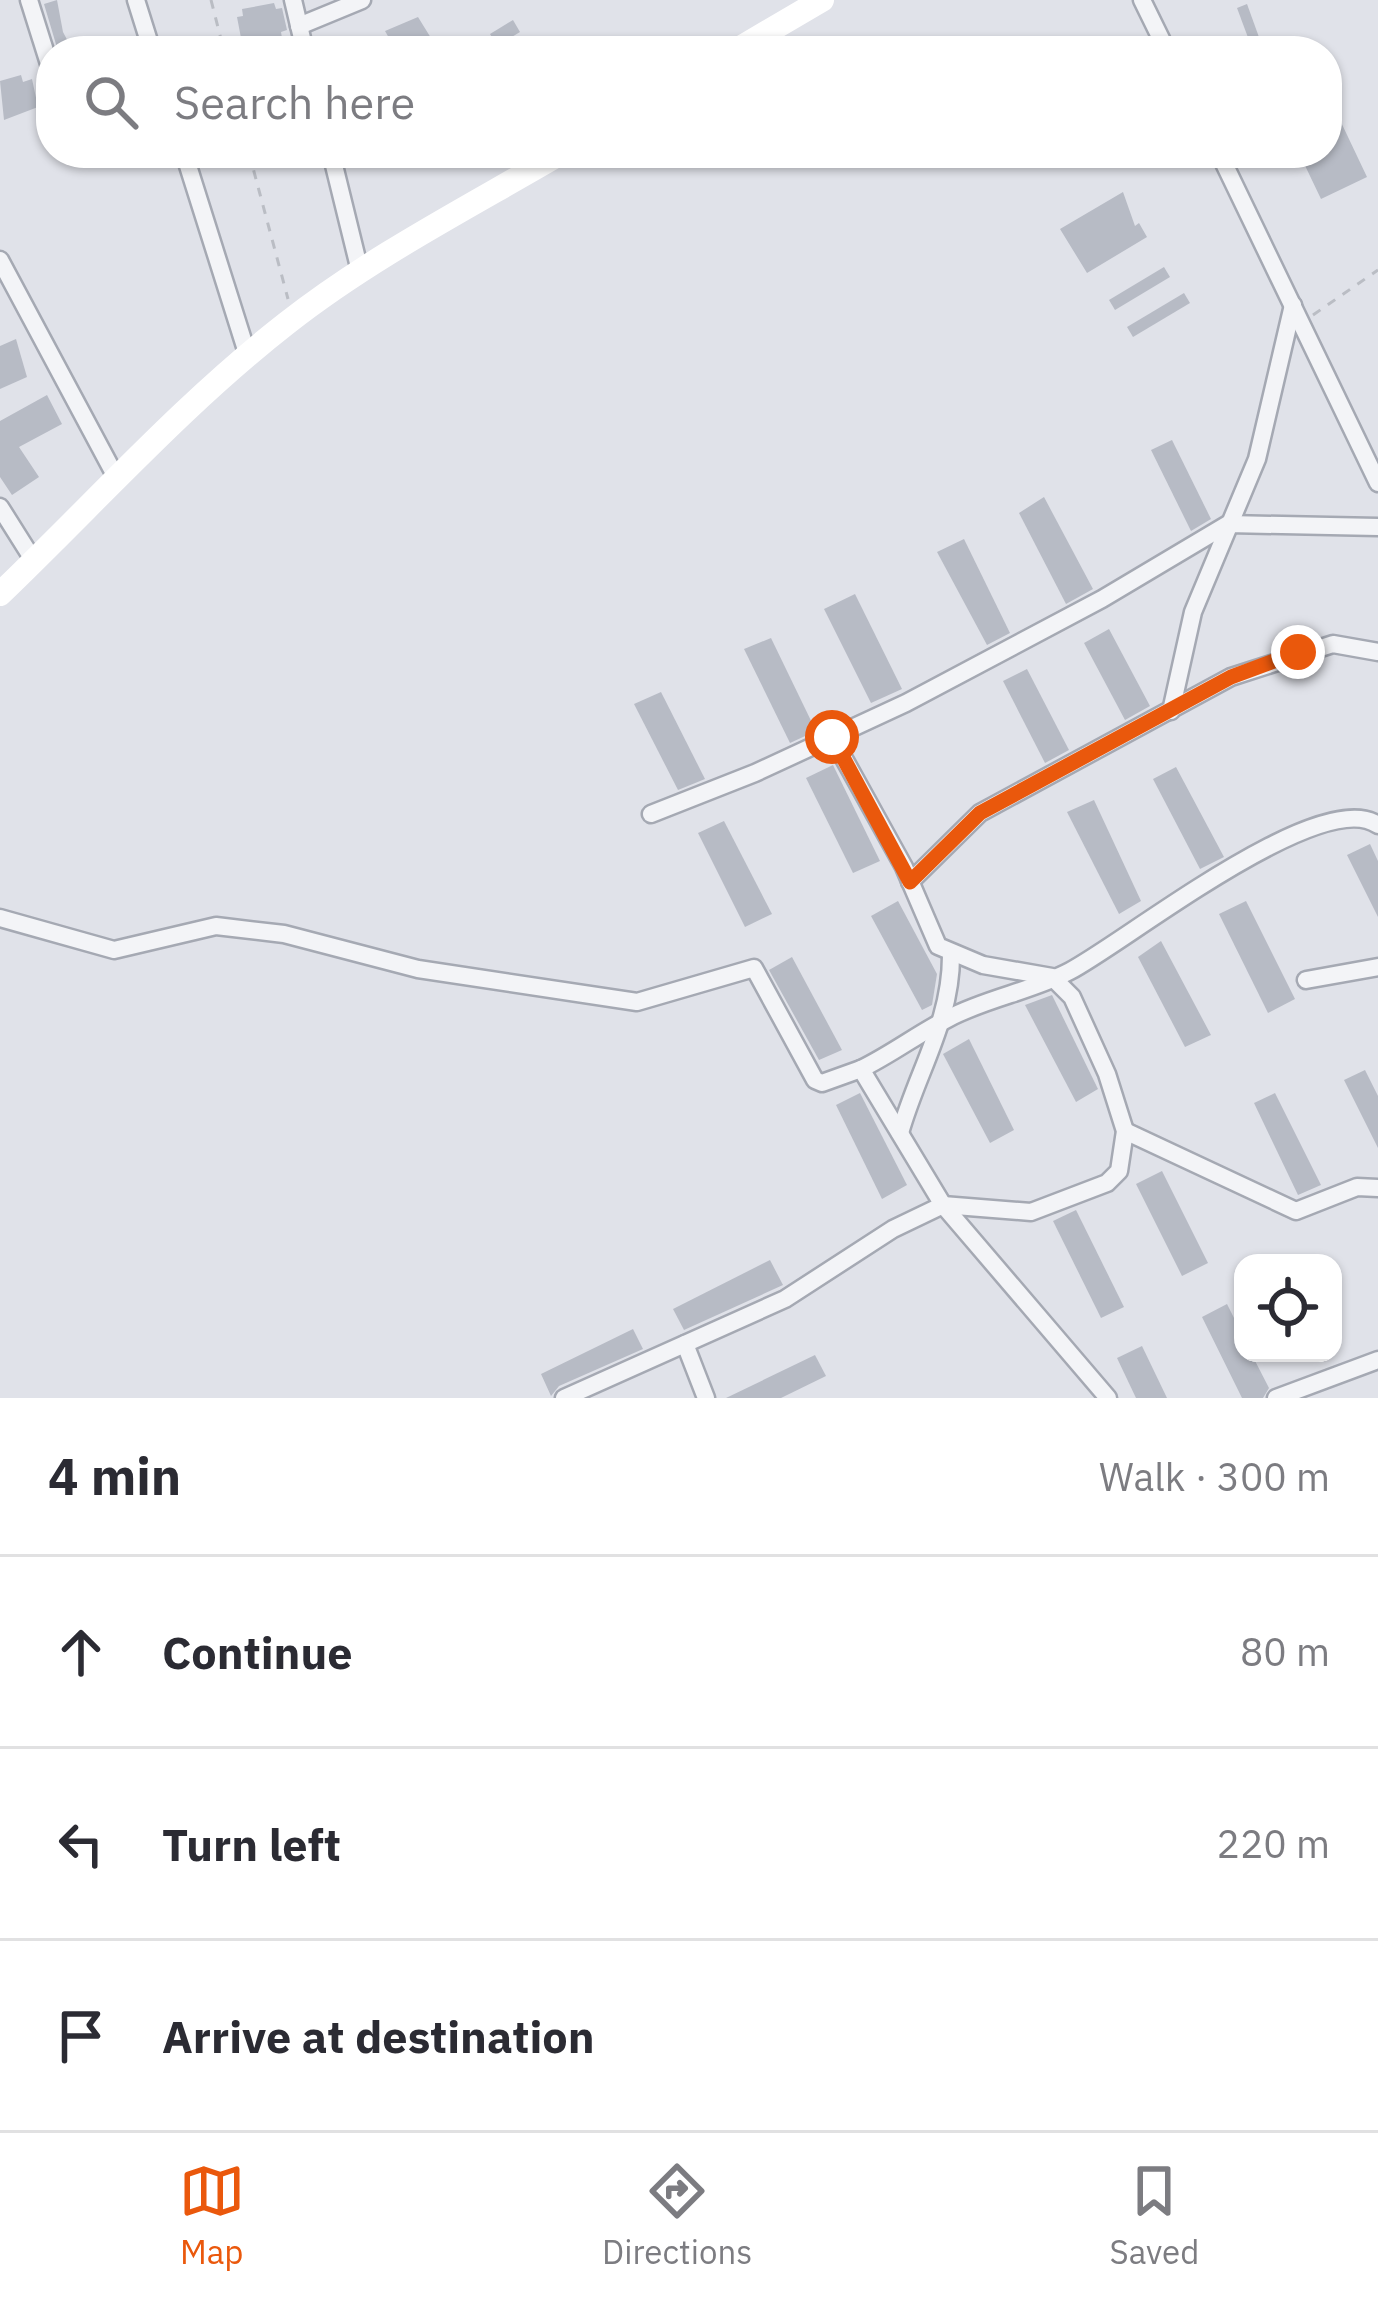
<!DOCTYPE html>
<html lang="en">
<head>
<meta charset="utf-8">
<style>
	:root { --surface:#fff; --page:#f2f2f3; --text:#2b2b33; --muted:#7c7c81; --line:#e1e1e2; --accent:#ea580c }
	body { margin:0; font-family:"IBM Plex Sans",sans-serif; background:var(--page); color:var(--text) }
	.controls { position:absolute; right:36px; bottom:36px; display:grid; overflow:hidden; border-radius:24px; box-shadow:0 3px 9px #0004 }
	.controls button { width:108px; height:108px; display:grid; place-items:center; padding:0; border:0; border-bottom:3px solid var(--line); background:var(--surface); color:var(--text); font:60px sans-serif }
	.stop { position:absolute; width:36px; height:36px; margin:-27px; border:9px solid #ea580c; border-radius:50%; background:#fff }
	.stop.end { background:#ea580c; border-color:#fff; box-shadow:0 3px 12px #0008 }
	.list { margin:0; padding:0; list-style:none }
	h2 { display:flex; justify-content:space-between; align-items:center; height:156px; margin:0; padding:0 48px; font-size:51px }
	h2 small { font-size:39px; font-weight:400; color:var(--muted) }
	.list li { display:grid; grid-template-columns:78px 1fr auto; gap:36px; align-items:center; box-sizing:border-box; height:192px; padding:0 48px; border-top:3px solid var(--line) }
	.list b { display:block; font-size:45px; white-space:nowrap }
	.list em { font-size:39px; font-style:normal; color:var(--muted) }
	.icon { flex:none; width:66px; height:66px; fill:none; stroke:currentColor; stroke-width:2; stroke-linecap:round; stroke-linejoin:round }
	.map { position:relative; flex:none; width:1378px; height:1398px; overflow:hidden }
	.search { position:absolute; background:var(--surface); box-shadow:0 3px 9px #0004; left:36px; right:36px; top:36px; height:132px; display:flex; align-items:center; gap:30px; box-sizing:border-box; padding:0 42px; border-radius:48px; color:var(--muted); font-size:45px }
	.sheet { height:732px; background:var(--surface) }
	nav { display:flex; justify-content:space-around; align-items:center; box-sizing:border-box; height:168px; border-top:3px solid var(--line); background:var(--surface); font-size:33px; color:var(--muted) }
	nav a { display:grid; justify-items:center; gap:6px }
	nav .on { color:var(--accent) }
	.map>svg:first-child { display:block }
	.building { fill:#b7bbc5 }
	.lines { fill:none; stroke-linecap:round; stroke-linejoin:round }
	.street-casing { stroke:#a5a9b3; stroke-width:21 }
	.path { stroke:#babdc4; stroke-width:3; stroke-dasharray:9 9; stroke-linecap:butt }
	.street { stroke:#f3f4f7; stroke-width:16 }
	.secondary { stroke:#fff; stroke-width:24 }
	.route { stroke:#ea580c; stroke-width:15 }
</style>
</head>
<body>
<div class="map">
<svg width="1378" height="1398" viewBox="0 0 1378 1398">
	<rect width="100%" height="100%" fill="#e0e2e9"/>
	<g class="building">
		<polygon points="57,0 63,32 73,51 58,51 44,4"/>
		<polygon points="274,3 276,9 282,8 287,30 281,32 282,38 251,44 250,37 241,38 237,17 243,16 242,9"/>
		<polygon points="1247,4 1264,51 1253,51 1237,8"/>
		<polygon points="418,17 439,51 366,51 389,38 385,31"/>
		<polygon points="513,20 520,32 497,46 490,34"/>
		<polygon points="21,75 23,82 32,79 38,107 4,120 0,81"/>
		<polygon points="1339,118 1367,177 1321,199 1299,153 1327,153 1327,124"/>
		<polygon points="1123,192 1135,226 1139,223 1147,237 1087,273 1060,229"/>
		<polygon points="1164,267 1170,277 1115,310 1109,300"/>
		<polygon points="1184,293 1190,303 1133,337 1127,327"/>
		<polygon points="16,339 27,377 0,389 0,346"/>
		<polygon points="47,395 62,424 19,447 39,477 12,495 0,477 0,421"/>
		<polygon points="1172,440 1211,519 1191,531 1151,450"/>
		<polygon points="1044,497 1093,589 1066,604 1019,513"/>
		<polygon points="964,539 1010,633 987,645 937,552"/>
		<polygon points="855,594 902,689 871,703 824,609"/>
		<polygon points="1109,629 1150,706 1125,720 1084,643"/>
		<polygon points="771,638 816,731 790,743 744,649"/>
		<polygon points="1027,669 1069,750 1045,763 1003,681"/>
		<polygon points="661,692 705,779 678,790 634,704"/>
		<polygon points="833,765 880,861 853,873 806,778"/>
		<polygon points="1176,767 1224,857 1200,869 1153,779"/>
		<polygon points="1094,800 1141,901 1119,914 1067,812"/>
		<polygon points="724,821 772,914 745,927 698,833"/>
		<polygon points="1370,844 1378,861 1378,917 1347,855"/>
		<polygon points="898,901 937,974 932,1005 922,1010 871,916"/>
		<polygon points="1246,901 1295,999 1268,1013 1219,914"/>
		<polygon points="1161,941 1211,1035 1185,1047 1138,957"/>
		<polygon points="792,957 842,1050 819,1060 769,970"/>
		<polygon points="1052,995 1098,1089 1076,1102 1025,1005"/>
		<polygon points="969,1039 1014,1130 990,1143 943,1054"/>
		<polygon points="1365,1070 1378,1096 1378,1148 1344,1080"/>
		<polygon points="860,1093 907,1185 882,1199 836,1105"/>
		<polygon points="1275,1093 1321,1185 1298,1195 1254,1103"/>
		<polygon points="1162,1171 1208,1263 1182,1276 1136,1184"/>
		<polygon points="1076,1210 1124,1307 1101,1318 1053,1221"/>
		<polygon points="770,1260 783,1285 684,1330 673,1309"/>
		<polygon points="1227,1304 1243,1336 1243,1353 1251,1353 1269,1388 1263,1398 1242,1398 1202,1317"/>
		<polygon points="633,1329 643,1349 559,1386 551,1396 541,1374"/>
		<polygon points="1142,1346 1167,1398 1136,1398 1117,1358"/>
		<polygon points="815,1355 826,1376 781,1398 726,1398"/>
	</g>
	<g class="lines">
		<defs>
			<g id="street">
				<polyline points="29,0 51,70"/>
				<polyline points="136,0 152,51"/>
				<polyline points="293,0 305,51"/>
				<polyline points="1142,0 1167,51"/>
				<polyline points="299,26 362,0"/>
				<polyline points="184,153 248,356"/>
				<polyline points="331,153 360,271"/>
				<polyline points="1219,153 1378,483"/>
				<polyline points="0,260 116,477"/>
				<polyline points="0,507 34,561"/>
				<polyline points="1171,711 1193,612 1257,459 1293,305"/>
				<polyline points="651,814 755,773 906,703 1102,599 1228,524 1378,527"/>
				<polyline points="910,882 980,813 1231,677 1333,644 1378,652"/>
				<polyline points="0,918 114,950 216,926 284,934 418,969 637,1002 754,968 815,1080 822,1083 861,1069 943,1205 1108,1398"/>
				<polyline points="1306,980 1378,967"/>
				<path d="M861 1069C892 1054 919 1033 949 1018 987 998 1032 991 1070 971 1124 943 1321 785 1378 825"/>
				<polyline points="1125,1131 1296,1211 1357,1187 1378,1188"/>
				<path d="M900 1133C917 1072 951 1022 951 956"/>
				<polyline points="685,1344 706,1398"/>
				<polyline points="564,1398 785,1299 893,1229 943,1205 1031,1212 1107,1183 1119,1171 1125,1131 1107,1074 1072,997 1052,977 983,965 938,946 904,867 832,737"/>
				<polyline points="1276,1398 1378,1360"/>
			</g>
		</defs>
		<use href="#street" class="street-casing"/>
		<g class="path">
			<polyline points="211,0 224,51"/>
			<polyline points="249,153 288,299"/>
			<polyline points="1313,315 1378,270"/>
		</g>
		<use href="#street" class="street"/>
		<g class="secondary">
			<polyline points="735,51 822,0"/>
			<path d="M0 594C95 503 183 404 287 323 371 257 469 207 561 153"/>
		</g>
	</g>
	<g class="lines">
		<polyline class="route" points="832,737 910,882 980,813 1231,677 1298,652"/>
	</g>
</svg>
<div class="controls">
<button><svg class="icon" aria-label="locate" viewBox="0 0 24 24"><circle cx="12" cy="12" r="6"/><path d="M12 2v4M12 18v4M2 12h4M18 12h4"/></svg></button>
</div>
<div class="stop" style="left:832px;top:737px"></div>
<div class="stop end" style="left:1298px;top:652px"></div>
<div class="search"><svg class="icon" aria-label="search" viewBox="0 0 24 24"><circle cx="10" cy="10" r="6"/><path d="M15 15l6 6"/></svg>Search here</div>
</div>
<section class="sheet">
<h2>4 min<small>Walk · 300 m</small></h2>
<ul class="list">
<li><svg class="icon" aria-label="ahead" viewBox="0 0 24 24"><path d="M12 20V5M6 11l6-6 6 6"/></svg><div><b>Continue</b></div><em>80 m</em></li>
<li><svg class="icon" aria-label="left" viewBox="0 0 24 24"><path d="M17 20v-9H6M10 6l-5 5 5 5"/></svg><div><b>Turn left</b></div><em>220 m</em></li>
<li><svg class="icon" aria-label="arrive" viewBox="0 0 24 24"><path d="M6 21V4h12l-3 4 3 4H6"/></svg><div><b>Arrive at destination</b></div></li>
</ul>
</section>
<nav>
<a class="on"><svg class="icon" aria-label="map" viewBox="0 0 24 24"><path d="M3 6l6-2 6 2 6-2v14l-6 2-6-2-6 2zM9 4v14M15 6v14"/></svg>Map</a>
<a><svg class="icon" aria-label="directions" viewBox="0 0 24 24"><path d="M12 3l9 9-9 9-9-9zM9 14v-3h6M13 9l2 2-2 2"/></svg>Directions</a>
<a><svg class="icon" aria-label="saved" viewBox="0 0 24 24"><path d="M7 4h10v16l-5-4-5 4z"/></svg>Saved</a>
</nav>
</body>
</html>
